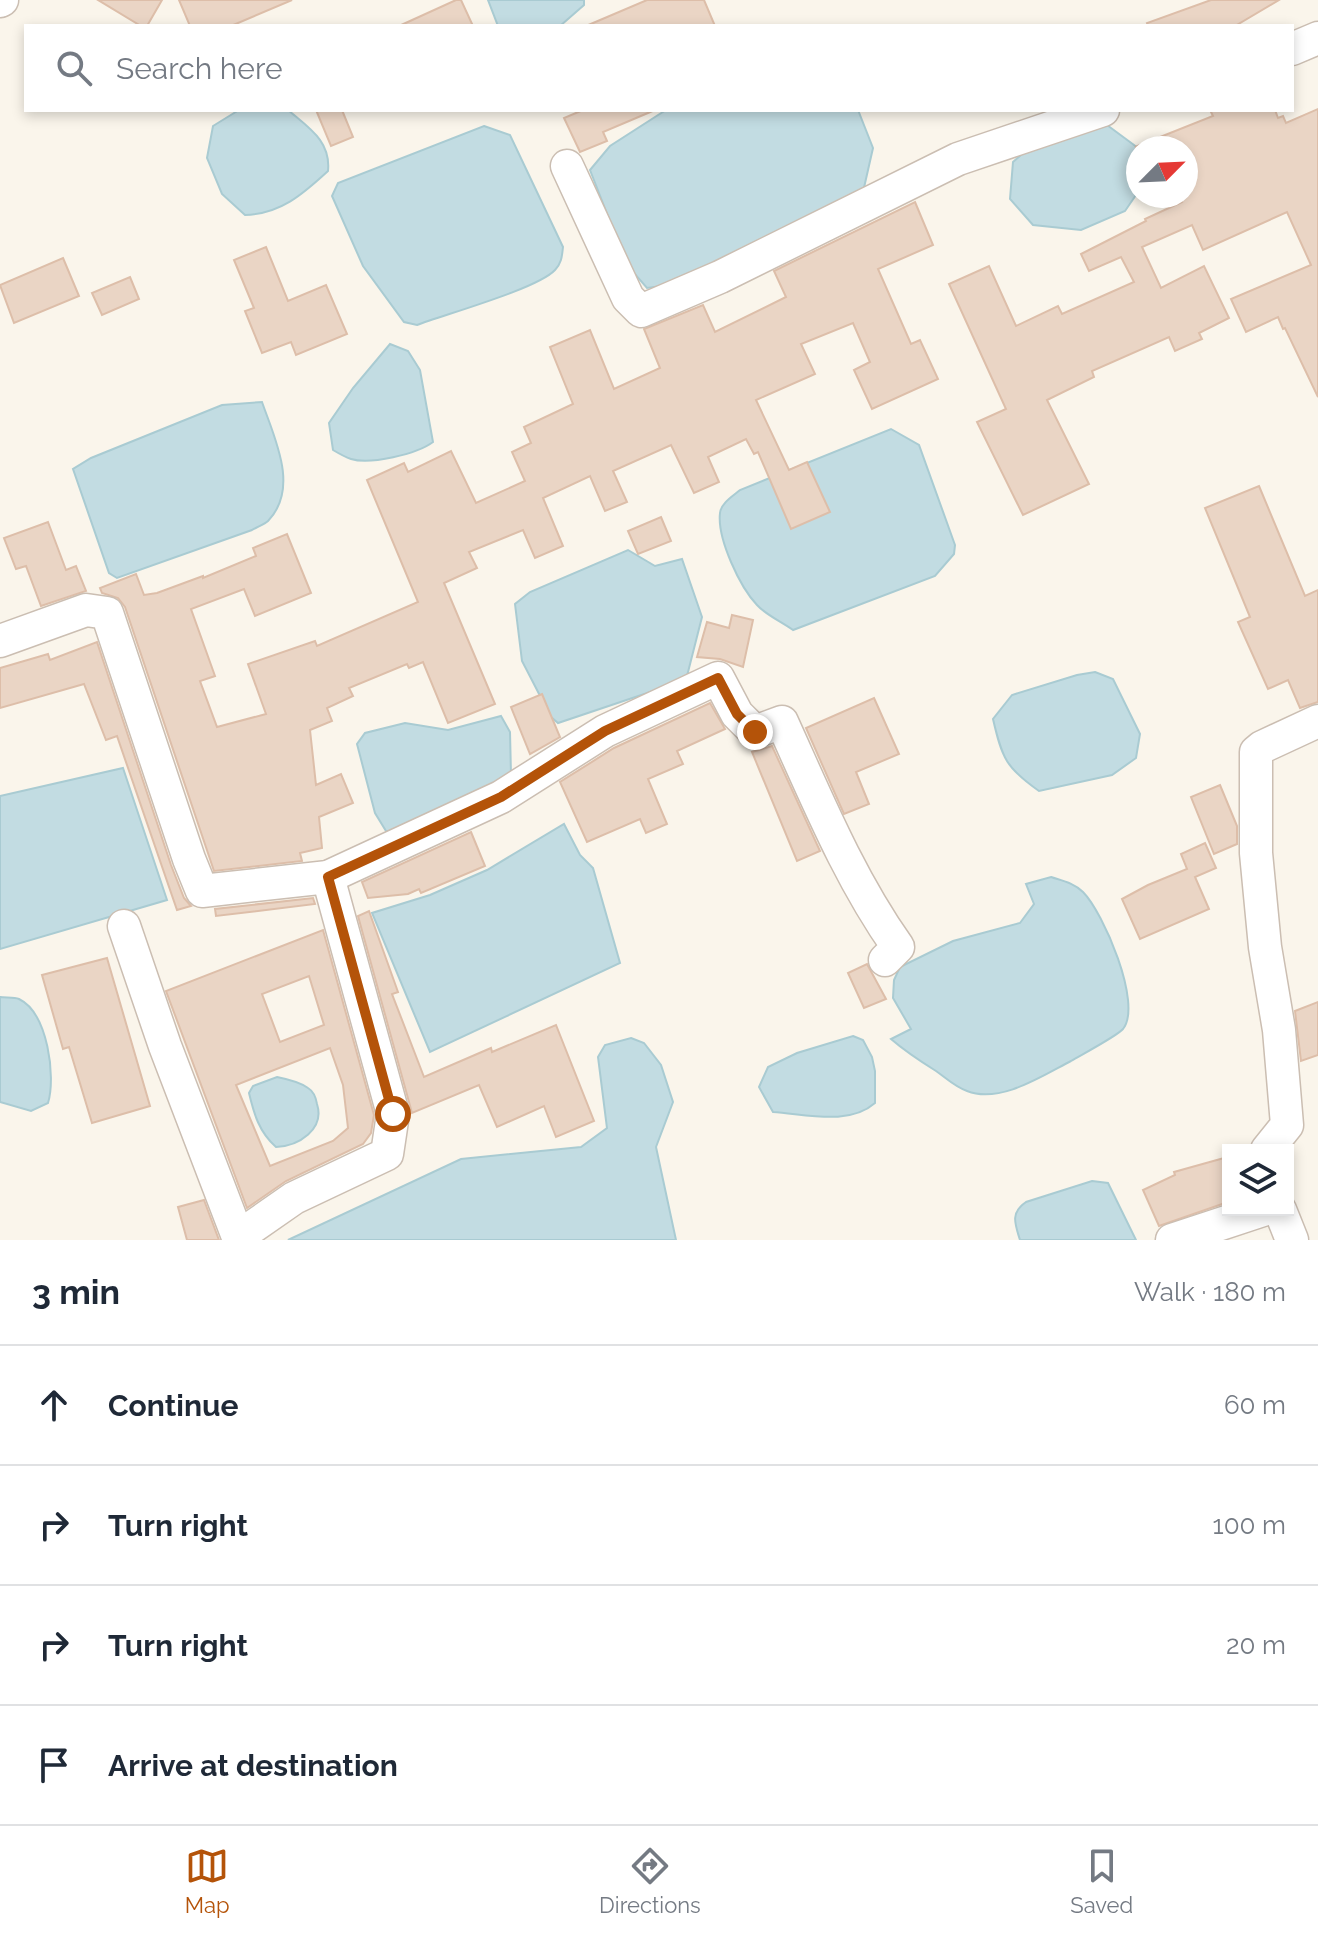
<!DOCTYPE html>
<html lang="en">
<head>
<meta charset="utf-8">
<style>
	:root { --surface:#fff; --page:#f6f6f7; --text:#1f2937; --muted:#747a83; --line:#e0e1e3; --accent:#b45309 }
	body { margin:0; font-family:Raleway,sans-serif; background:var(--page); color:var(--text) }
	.controls { position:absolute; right:24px; bottom:24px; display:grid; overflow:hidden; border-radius:0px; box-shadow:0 4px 12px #0003 }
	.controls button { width:72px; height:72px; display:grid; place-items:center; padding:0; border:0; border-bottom:2px solid var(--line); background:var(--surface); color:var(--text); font:40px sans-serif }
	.compass { position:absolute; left:1126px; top:136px; width:72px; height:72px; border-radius:50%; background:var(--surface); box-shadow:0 4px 12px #0003; rotate:66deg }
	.stop { position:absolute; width:24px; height:24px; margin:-18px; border:6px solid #b45309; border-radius:50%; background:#fff }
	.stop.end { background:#b45309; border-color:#fff; box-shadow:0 2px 8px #0008 }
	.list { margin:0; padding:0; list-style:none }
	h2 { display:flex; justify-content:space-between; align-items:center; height:104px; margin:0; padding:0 32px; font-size:34px }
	h2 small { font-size:26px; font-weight:400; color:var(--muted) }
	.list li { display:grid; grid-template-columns:52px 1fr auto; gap:24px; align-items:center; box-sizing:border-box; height:120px; padding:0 32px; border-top:2px solid var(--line) }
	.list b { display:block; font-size:30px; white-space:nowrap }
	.list em { font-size:26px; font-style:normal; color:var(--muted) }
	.icon { flex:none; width:44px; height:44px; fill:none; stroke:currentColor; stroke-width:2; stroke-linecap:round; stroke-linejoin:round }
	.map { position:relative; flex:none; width:1318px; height:1240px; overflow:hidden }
	.search { position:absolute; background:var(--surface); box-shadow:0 4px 12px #0003; left:24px; right:24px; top:24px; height:88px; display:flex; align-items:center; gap:20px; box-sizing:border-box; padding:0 28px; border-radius:0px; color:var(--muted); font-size:30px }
	.sheet { height:584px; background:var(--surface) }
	nav { display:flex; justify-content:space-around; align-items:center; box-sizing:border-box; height:112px; border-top:2px solid var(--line); background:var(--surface); font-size:22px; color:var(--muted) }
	nav a { display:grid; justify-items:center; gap:4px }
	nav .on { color:var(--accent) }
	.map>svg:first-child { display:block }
	.water { fill:#c2dce2; stroke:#a9cbd2; stroke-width:2 }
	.building { fill:#ead5c5; stroke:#ddbea9; stroke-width:2; fill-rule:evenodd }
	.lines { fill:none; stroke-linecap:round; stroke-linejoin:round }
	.minor-casing { stroke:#cbbeb2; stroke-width:35 }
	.minor { stroke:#fff; stroke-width:32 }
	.route { stroke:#b45309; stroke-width:10 }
</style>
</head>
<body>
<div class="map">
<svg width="1318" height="1240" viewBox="0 0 1318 1240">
	<rect width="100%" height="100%" fill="#faf5eb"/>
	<g class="water">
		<polygon points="488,0 584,0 584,5 560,26 498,26"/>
		<path d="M239 110H288C309 128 331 141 328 171 302 195 280 214 245 215L222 194 207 158 213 126Z"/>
		<polygon points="666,110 858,110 873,148 863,192 685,283 647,288 627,265 590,170 610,146"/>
		<polygon points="1107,125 1138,148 1138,192 1125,211 1081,230 1033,225 1010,199 1013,162 1031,146"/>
		<path d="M484 126 510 135 563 247C562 255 562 263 555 270 537 289 446 314 417 325L404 322 363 266 332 196 338 183Z"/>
		<path d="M390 344 408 351 420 370 433 442C417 454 370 465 351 459 345 457 338 453 333 450L329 423 353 388Z"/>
		<path d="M262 402C274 437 300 488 268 521 265 524 257 527 252 530L117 578 109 573 73 469 91 458 222 405Z"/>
		<path d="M891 429 919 445 955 545 954 554 935 576 793 630C782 622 766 615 757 605 740 587 717 539 720 513 721 503 733 496 740 490Z"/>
		<polygon points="628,550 655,566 682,559 702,617 686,680 558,723 551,717 522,661 515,604 530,592"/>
		<path d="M1095 672 1113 679 1140 734 1136 758 1112 775 1039 791C1006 768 1002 758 993 719L1012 695 1077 675Z"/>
		<polygon points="501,716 510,732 511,775 395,831 386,831 375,813 357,744 365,733 405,723 448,730"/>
		<polygon points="123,768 167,900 0,949 0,796"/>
		<polygon points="564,824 580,855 593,868 620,963 430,1052 372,913 430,895 487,870"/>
		<path d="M1051 877C1063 881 1074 883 1083 892 1103 912 1143 1004 1123 1029 1117 1036 1081 1055 1071 1061 1042 1076 1000 1104 967 1091 955 1087 946 1078 936 1071 920 1061 906 1052 891 1039L911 1029 893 998 894 980 900 967 953 941 1020 923 1034 904 1026 884Z"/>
		<path d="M0 997C5 998 14 997 19 999 48 1013 56 1077 48 1103L31 1111 0 1102Z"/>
		<path d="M853 1036 863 1040 872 1057 875 1071V1103C849 1126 806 1114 773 1112L759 1087 768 1067 797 1053Z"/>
		<polygon points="631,1038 644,1043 661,1065 673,1102 656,1147 676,1240 288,1240 461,1159 581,1147 607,1128 598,1057 605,1045"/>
		<path d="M277 1077C287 1079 300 1082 308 1088 313 1091 316 1098 317 1104 325 1129 299 1146 276 1147 259 1132 254 1114 249 1093L253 1086Z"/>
		<path d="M1092 1181 1108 1183 1136 1240H1020C1015 1224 1010 1213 1026 1202Z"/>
	</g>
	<g class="building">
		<polygon points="98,0 162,0 147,26 141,26"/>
		<polygon points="179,0 292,0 231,26 190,26"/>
		<polygon points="456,0 461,0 473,26 399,26"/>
		<polygon points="647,0 704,0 715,26 586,26"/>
		<polygon points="1211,0 1279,0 1235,26 1148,26 1147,23"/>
		<polygon points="1318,109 1318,397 1285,328 1283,329 1278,317 1246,332 1231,299 1311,265 1287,212 1203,250 1192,225 1142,247 1161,288 1204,266 1229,318 1199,333 1202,339 1175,351 1169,337 1092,371 1094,377 1047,400 1089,484 1023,515 977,422 1006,409 949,284 989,266 1016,326 1058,306 1062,314 1134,282 1121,257 1089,271 1081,254 1146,221 1145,219 1182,202 1179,196 1186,196 1186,148 1135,147 1213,116 1210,110 1275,110 1278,118 1283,116 1286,123"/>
		<polygon points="316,110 342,110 353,137 331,146"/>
		<polygon points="583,110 655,110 603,132 607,141 580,152 564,118"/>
		<polygon points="915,202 933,245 878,269 911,344 920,340 938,379 872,409 854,370 870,362 853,323 801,344 815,374 756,400 789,470 807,462 830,512 791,529 758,452 754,454 746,439 708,457 719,482 694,493 671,445 613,471 627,502 605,511 590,476 543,498 563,546 535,558 523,530 469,552 477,568 444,583 495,704 448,723 423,662 409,668 407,664 349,688 353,696 327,708 332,721 310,730 316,785 341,774 353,803 319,817 322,848 300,853 302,861 214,871 125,607 118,598 102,593 100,588 136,574 144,595 157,593 203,576 203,578 256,556 253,548 287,534 311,593 255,616 244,589 191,609 215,676 200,681 217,727 266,714 248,664 315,641 317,646 418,602 367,480 404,463 408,472 451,451 476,503 525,481 512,452 531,443 524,427 573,404 550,347 590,330 614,389 660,368 644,329 703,305 715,332 786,297 774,271"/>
		<polygon points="266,247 288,301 326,285 347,334 296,355 291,342 262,353 245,311 254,308 234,260"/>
		<polygon points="63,258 79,296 14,323 0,285"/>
		<polygon points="130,277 139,299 102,315 92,293"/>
		<polygon points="1259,486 1305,596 1318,590 1318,702 1300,708 1288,680 1268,689 1238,622 1250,617 1205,508"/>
		<polygon points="661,517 671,541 638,554 628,531"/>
		<polygon points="48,522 66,570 76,566 86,591 41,606 26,566 16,569 4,538"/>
		<polygon points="732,615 753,620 743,667 720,659 697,657 707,622 729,628"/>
		<polygon points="97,642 171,865 184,898 191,906 177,910 117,736 106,740 84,684 0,708 0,668 48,654 50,660"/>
		<polygon points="542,694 560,737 530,754 511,707"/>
		<polygon points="874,698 899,754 856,772 869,804 844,814 806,728"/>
		<polygon points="710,703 725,729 677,751 683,764 648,779 667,824 646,833 640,819 587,842 560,782 614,748"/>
		<polygon points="772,746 820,851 797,861 752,752"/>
		<polygon points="1220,785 1237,826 1237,844 1214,854 1191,797"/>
		<polygon points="471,832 485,866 421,893 419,889 408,894 368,898 362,882"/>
		<polygon points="1205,843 1216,868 1195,877 1209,909 1140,939 1122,899 1148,885 1187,869 1181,854"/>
		<polygon points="313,898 315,904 216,916 215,909"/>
		<polygon points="369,911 398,992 392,994 424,1077 491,1048 492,1052 556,1025 594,1121 556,1137 544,1106 497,1127 479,1085 412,1113 358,916"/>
		<path d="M323 930 374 1115 371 1133 363 1144 286 1181 247 1208 166 991ZM309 976 324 1025 280 1042 262 994ZM330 1048 343 1085 348 1128 333 1141 270 1166 236 1085Z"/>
		<polygon points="107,958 150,1106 92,1123 69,1047 63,1049 42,975"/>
		<polygon points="867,964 886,999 864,1008 848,973"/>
		<polygon points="1318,1002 1318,1055 1301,1061 1295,1011"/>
		<polygon points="1224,1158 1228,1173 1228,1202 1159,1226 1143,1190 1175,1175 1174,1172"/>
		<polygon points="204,1200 219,1240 187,1240 178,1207"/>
	</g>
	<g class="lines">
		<defs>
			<g id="minor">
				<polyline points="0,1 2,0"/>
				<polyline points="1292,49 1318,38"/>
				<polyline points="567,166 628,298 641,311 720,277 958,159 1103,110"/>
				<path d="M0 641 86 610 107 613 189 859 202 891 328 877 501 797 605 731 718 678 737 714 755 732 782 722C817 799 849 878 898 947L885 960"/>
				<polyline points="124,926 165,1046 238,1237"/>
				<polyline points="1267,1150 1287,1125 1279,1030 1265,947 1256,853 1256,752 1262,747 1318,721"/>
				<polyline points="1280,1210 1292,1240"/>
				<polyline points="238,1240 238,1237 294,1198 387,1154 393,1114 328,877"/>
				<polyline points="1172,1240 1263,1210"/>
			</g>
		</defs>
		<use href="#minor" class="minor-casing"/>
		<use href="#minor" class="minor"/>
	</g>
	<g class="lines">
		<polyline class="route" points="393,1114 328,877 501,797 605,731 718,678 737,714 755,732"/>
	</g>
</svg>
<div class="controls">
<button><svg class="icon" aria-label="layers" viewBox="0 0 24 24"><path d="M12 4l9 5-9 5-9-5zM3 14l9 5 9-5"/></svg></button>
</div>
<svg class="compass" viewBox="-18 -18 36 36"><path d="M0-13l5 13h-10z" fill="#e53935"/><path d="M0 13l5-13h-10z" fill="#747a83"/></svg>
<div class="stop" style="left:393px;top:1114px"></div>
<div class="stop end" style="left:755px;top:732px"></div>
<div class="search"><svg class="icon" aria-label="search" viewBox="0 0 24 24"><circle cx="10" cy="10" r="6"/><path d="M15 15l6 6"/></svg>Search here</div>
</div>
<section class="sheet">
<h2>3 min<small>Walk · 180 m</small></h2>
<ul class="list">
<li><svg class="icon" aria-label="ahead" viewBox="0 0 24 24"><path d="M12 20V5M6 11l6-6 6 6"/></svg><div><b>Continue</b></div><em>60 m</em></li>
<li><svg class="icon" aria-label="right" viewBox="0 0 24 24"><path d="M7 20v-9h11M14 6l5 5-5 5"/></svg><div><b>Turn right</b></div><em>100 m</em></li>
<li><svg class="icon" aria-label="right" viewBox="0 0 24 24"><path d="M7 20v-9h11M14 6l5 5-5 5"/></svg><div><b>Turn right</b></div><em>20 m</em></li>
<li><svg class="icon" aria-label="arrive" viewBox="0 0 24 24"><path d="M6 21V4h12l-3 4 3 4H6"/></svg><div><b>Arrive at destination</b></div></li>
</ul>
</section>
<nav>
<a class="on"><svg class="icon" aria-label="map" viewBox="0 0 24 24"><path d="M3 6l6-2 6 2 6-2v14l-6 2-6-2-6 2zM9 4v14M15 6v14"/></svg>Map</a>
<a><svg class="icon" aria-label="directions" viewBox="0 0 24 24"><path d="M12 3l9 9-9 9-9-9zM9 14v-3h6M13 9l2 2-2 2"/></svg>Directions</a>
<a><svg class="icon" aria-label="saved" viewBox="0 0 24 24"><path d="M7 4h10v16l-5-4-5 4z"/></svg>Saved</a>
</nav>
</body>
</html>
